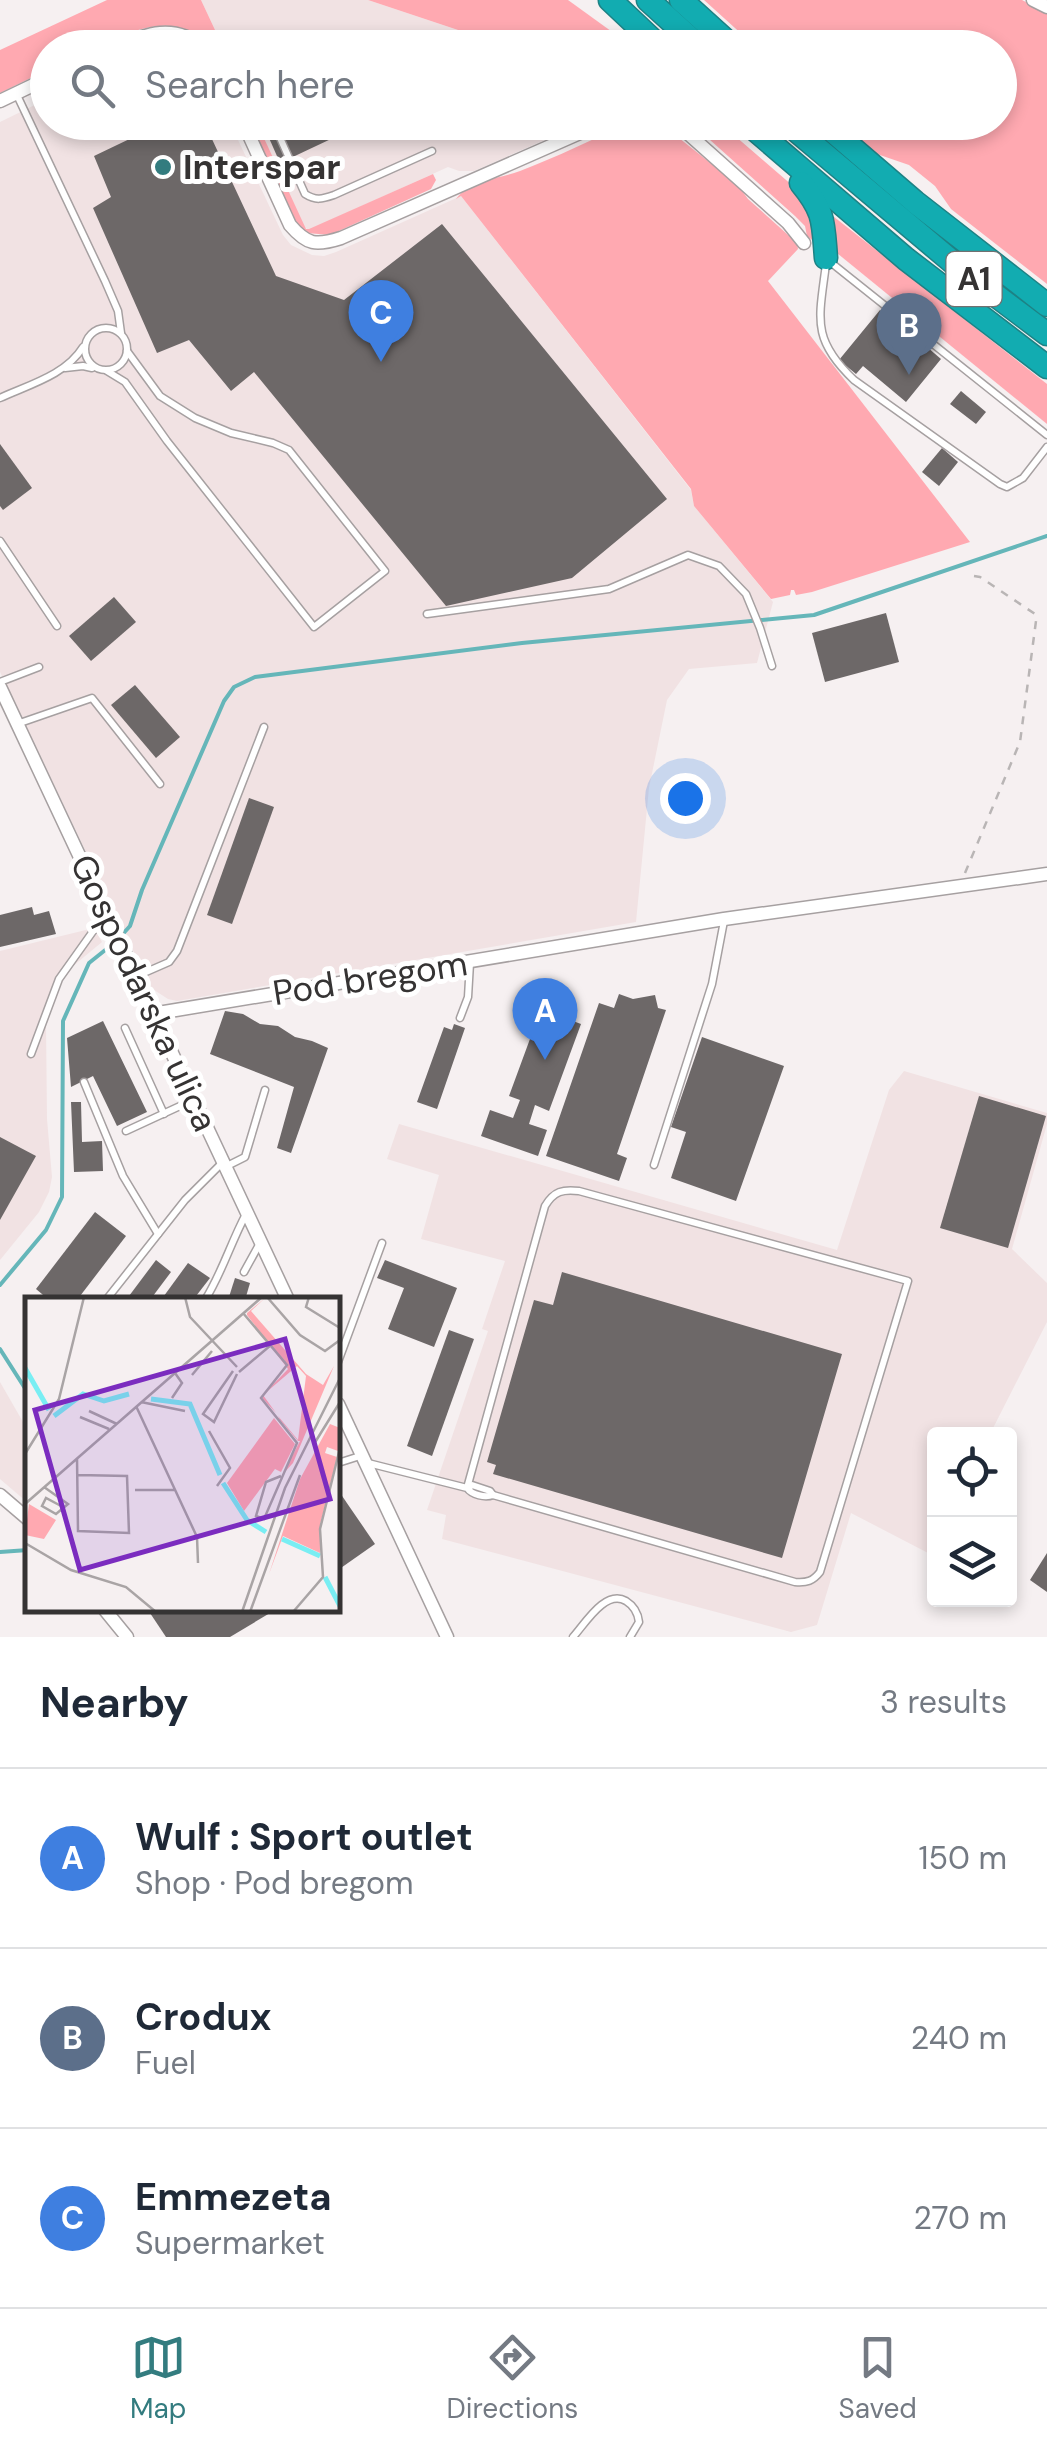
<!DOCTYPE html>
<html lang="en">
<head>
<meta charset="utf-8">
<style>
	:root { --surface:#fff; --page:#f6f6f7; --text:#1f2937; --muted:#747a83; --line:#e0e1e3; --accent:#337c7f }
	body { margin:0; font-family:"DM Sans",sans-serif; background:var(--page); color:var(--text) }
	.controls { position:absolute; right:30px; bottom:30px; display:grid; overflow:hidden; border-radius:10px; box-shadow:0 5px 15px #0003 }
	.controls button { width:90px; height:90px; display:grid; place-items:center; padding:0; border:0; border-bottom:2px solid var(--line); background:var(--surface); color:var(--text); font:50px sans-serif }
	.you { position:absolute; left:685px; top:798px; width:35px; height:35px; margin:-25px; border:8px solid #fff; border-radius:50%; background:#1a73e8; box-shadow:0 0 0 15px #1a73e833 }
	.badge { display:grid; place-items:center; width:65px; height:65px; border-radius:50%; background:var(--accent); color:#fff; font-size:32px; font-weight:700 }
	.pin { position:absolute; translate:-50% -82px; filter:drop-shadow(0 2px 5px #0008) }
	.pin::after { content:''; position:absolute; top:52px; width:35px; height:30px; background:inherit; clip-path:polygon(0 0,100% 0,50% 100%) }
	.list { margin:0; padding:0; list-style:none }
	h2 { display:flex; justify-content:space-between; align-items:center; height:130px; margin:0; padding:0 40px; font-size:42px }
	h2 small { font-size:32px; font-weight:400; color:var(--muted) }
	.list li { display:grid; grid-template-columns:65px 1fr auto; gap:30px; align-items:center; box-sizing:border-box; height:180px; padding:0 40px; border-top:2px solid var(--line) }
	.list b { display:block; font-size:38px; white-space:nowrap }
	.list p { margin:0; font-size:32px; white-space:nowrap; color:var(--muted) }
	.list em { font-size:32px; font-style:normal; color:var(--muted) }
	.icon { flex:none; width:55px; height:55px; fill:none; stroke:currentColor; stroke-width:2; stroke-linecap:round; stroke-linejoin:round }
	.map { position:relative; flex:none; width:1047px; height:1637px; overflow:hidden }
	.search { position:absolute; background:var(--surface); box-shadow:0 5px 15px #0003; left:30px; right:30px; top:30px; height:110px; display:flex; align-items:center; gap:25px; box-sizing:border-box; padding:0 35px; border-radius:55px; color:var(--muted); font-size:38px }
	.sheet { height:670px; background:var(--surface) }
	nav { display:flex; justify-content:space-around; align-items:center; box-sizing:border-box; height:140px; border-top:2px solid var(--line); background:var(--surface); font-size:28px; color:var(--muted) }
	nav a { display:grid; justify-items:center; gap:5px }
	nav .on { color:var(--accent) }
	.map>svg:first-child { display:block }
	.built { fill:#f1e2e3 }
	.green { fill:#ffa9b1 }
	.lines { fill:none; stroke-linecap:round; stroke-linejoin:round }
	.stream { stroke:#65b6b9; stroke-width:4 }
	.building { fill:#6d6868 }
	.lane-casing { stroke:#a6a0a1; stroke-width:9 }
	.street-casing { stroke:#a6a0a1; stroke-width:15 }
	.highway-casing { stroke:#1e8285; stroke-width:25 }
	.path { stroke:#b9b5b5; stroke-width:2.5; stroke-dasharray:8 8; stroke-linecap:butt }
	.lane { stroke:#fff; stroke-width:6 }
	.street { stroke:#fff; stroke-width:12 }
	.highway { stroke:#12acb1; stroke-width:22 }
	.poi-dot { fill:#337c7f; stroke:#fff; stroke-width:4 }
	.labels { text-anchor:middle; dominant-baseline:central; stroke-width:10; stroke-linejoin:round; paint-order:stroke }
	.shield { fill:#fff; stroke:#727070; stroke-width:2.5 }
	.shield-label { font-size:32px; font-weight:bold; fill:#353333 }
	.poi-label { font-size:35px; font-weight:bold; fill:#353333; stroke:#fff; text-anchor:start }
	.street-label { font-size:35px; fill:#353333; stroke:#fff }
	.inset-river { fill:none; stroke:#79eef3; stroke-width:5 }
	.inset-road { fill:none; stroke:#a9a4a5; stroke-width:2.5 }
	.view { fill:#7b2cbf; fill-opacity:0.15; stroke:#7b2cbf; stroke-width:5 }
	.inset-edge { fill:none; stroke:#353333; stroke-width:5 }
</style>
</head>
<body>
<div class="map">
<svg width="1047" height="1637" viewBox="0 0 1047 1637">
	<rect width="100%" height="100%" fill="#f6f0f1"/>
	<g class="built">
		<polygon points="201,0 368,0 509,47 223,47"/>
		<polygon points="47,99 48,122 230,123 283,235 291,245 312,255 324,256 336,252 461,196 691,490 694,506 773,602 757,663 689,669 667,700 649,788 636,922 177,1001 168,999 151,988 0,672 0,122"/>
		<polygon points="257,123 583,123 474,171 459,171 448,167 309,230 304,227"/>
		<polygon points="94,928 102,942 73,966 60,983 46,1024 47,1119 52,1177 49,1192 39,1212 0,1260 0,951"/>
		<polygon points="904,1071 1047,1113 1047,1124 1012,1249 1047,1283 1047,1322 990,1434 934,1434 934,1546 930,1554 851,1513 817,1625 791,1632 442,1539 446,1515 427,1510 488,1331 482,1329 505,1261 421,1239 439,1175 387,1159 399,1124 837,1250 889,1090"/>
		<polygon points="0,1382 27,1429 27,1502 0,1479"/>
	</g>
	<g class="green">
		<path d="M107 0H201L223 47H212C188 21 156 21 125 35 116 39 105 46 96 48 81 50 63 48 48 48L47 70 0 93V50Z"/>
		<polygon points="368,0 568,0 633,47 509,47"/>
		<polygon points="704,0 1022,0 1047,13 1047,284 951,209 935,186 909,165 877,154 841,123 1000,122 1000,48 756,47"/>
		<polygon points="249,123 257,123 306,229 309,229 433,174 436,180 431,189 330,235 307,233 296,224"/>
		<path d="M629 123H663L679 138 728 177 740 188 748 199 797 243 798 249 768 281 970 542 812 592 796 595 794 590H791L790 595 771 599 694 506 691 489 461 196 456 199C471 179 499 179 520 171 557 157 593 139 629 123Z"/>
		<polygon points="691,123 720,123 793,186 811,214 816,243 807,236 805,226 795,216"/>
		<polygon points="829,213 1047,384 1047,424 832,249"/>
	</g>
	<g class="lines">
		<g class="stream">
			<polyline points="121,936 130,926 142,890 224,701 234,687 255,677 522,643 814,615 1047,536"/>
			<polyline points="0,1285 46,1230 62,1197 63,1021 89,963 114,943"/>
			<polyline points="0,1349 28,1393"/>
			<polyline points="0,1552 28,1550"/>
		</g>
	</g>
	<g class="building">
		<polygon points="165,122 204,122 276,276 344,300 442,224 667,499 572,578 446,606 254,372 231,391 189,340 157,353 93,208 111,197 94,156"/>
		<polygon points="262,122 367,122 280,163"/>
		<polygon points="880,310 898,324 891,332 912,349 915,347 911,344 914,339 918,343 920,341 941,359 906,402 863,366 856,374 839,360"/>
		<polygon points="961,391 986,412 976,424 950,404"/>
		<polygon points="0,444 32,488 3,510 0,506"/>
		<polygon points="942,448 958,462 939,486 922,472"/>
		<polygon points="114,597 136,622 91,661 69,636"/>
		<polygon points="886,613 899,662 825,682 812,633"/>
		<polygon points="135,685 180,737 156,758 111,705"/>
		<polygon points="249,798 274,807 232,924 207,915"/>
		<polygon points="32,907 34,915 49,911 56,934 0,947 0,915"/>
		<polygon points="619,994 633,999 655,995 658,1008 666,1010 617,1154 627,1158 619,1181 546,1156 599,1003 614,1008"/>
		<polygon points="541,1009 581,1024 549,1111 535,1105 529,1124 547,1130 538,1156 481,1136 490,1110 513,1118 520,1100 509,1096"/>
		<polygon points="225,1011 243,1014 260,1024 278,1026 295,1037 312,1041 328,1048 291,1153 277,1148 294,1087 210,1054"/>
		<polygon points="103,1021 147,1112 117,1126 93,1076 71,1087 67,1038"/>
		<polygon points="454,1024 465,1028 437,1109 417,1102 444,1027 452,1030"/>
		<polygon points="702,1037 784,1066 736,1201 671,1178 686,1132 671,1127"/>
		<polygon points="979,1096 1046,1116 1008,1248 940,1228"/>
		<polygon points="71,1102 81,1102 82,1142 102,1141 103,1171 74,1172"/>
		<polygon points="0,1137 36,1156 0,1220"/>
		<polygon points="95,1212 126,1236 77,1300 49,1300 36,1289"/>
		<polygon points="156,1260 171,1272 150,1300 126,1300"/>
		<polygon points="385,1260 457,1288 434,1347 388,1329 404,1288 377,1278"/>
		<polygon points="188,1263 210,1278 193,1300 161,1300"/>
		<polygon points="562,1272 842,1354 782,1558 493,1474 496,1465 487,1462 534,1300 553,1305"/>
		<polygon points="235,1278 250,1283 245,1300 228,1300"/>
		<polygon points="449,1330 474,1339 432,1456 407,1446"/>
		<polygon points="338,1490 375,1544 338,1570"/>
		<polygon points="1047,1553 1047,1592 1030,1580"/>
		<polygon points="148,1610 275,1610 230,1637 166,1637"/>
	</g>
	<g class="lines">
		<defs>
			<g id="lane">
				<polyline points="16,93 105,281 118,311 121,333"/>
				<path d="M273 122 305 194C316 201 322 199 334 195L432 151"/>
				<polyline points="829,261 1047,435"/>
				<path d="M826 264C819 319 811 339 854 380L1000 484 1007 487 1023 478 1047 447"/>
				<circle cx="106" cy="349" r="21"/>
				<polyline points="65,368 83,366 92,368"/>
				<polyline points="107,371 125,382 167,441 314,627 385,571 289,450 273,443 231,433 195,418 160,396 127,351"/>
				<path d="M0 398C28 385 66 375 83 347"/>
				<polyline points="0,541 57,626"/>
				<polyline points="427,614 609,589 688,555 719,566 746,594 760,628 772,666"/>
				<polyline points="0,682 39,667"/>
				<polyline points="17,724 92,698 160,784"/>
				<polyline points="137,976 169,962 177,951 264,727"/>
				<polyline points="460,1018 468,997 470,963"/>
				<polyline points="125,1028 164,1114"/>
				<polyline points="31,1054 59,979 106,913"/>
				<polyline points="84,1082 123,1176 158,1234"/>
				<polyline points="126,1131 193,1100"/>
				<polyline points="654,1165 712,984 724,921"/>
				<polyline points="225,1167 245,1157 265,1090"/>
				<polyline points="244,1272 260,1243"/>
				<polyline points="106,1300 185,1200 222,1163"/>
				<path d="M205 1300C222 1273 231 1242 246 1214"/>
				<polyline points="338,1362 382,1243"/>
				<polyline points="338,1463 360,1456"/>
				<path d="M368 1463 467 1488C472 1495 485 1498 493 1495L795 1582C807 1583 813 1581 820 1572L908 1281 579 1191C563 1189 554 1191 545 1206L467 1488"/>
				<polyline points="468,1488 472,1485 490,1491 493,1495"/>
				<path d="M573 1637C585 1624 605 1589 626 1601 634 1606 638 1613 639 1622L630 1637"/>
			</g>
			<g id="street">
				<polyline points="1033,0 1047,7"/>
				<path d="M115 48C146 33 175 23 204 48"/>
				<polyline points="0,101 48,78"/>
				<path d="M243 122 290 225C307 245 316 246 341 238L605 122"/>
				<polyline points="675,122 788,223 804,243"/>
				<polyline points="0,687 288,1300"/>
				<polyline points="152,1014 724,919 1047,874"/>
				<polyline points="338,1404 447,1637"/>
				<polyline points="0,1495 28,1519"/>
				<polyline points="105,1610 127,1637"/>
			</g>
			<g id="highway">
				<polyline points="610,0 661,48"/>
				<polyline points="648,0 701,48"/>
				<polyline points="681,0 734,48"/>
				<polyline points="746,122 906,259 1047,367"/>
				<polyline points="786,122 962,270 1047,334"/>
				<polyline points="822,122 915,202 1047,305"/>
				<path d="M801 183C825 212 823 222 826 258"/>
			</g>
		</defs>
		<use href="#lane" class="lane-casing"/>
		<use href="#street" class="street-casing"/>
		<use href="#highway" class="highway-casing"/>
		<polyline class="path" points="965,873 1020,742 1036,621 1035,614 980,577 974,576"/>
		<use href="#lane" class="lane"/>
		<use href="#street" class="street"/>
		<use href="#highway" class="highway"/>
	</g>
	<circle class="poi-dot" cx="163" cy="167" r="10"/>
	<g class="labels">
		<rect class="shield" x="946.5" y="252" width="55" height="54" rx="8"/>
		<g class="shield-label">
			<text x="974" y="279">A1</text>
		</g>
		<g class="poi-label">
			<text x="183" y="167">Interspar</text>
		</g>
		<g class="street-label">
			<text transform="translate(370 978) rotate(-9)">Pod bregom</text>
			<text transform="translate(144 993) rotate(65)">Gospodarska ulica</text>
		</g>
	</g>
	<g transform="translate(25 1297)">
		<rect width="315" height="315" fill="#f6f0f1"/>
		<path d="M240 1 226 14 281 77 298 88 309 69 268 166 258 177 275 144H273L255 123 253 119 273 143 281 79 272 69 238 98 251 116 238 102V99L240 96 263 72 222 18V16ZM249 121 270 147 256 175 250 172 219 214 202 186ZM305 127 315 131V145L313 154 302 150 300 156 312 160 295 228V256L258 239 244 277 275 182ZM4 207 31 223 19 242 0 238Z" fill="#ffa9b1"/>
		<path class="inset-river" d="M0 71 24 113M126 102 165 107 195 178M29 119 58 97 79 104 104 97M198 186 222 223 241 235M257 242 295 259M300 280 315 309"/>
		<path class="inset-road" d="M160 0 165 20 212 70M242 0 275 38 300 54 315 43M284 0 281 10 315 31M218 16 262 68 236 101 272 146 239 222 231 219 241 185 256 179M208 74 178 117 189 125 212 77M214 75 246 48M167 78 187 54M147 101 157 86 150 76M116 105 160 114M111 109 172 240 173 266M64 114 92 127M55 120 84 132M184 134 205 171 192 189M289 147 315 105M0 157 34 102 59 0M52 161 53 234 104 236 102 179 53 178M19 190 43 207 31 217 17 209 21 201 36 209M110 193H151M0 207 237 0M0 246 46 273 101 290 131 315M217 315 260 191 315 81M225 315 275 178M268 315 298 280 295 232 315 151"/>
		<path class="view" d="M260 42 305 202 55 273 10 113Z"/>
		<rect width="315" height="315" class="inset-edge"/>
	</g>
</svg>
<div class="controls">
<button><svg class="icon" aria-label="locate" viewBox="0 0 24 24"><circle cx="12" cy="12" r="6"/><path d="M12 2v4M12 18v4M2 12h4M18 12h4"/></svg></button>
<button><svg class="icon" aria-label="layers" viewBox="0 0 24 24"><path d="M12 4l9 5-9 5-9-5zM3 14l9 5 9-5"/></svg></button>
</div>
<div class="you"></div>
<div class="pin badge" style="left:545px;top:1060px;background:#3f7fe0">A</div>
<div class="pin badge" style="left:909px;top:375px;background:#5c6f8a">B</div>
<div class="pin badge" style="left:381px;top:362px;background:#3f7fe0">C</div>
<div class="search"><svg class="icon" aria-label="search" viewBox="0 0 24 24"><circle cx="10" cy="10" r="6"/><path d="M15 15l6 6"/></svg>Search here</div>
</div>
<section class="sheet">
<h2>Nearby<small>3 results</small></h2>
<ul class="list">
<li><span class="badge" style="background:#3f7fe0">A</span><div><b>Wulf : Sport outlet</b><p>Shop · Pod bregom</p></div><em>150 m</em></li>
<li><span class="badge" style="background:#5c6f8a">B</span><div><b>Crodux</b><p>Fuel</p></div><em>240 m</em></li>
<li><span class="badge" style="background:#3f7fe0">C</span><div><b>Emmezeta</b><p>Supermarket</p></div><em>270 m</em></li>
</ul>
</section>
<nav>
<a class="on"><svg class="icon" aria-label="map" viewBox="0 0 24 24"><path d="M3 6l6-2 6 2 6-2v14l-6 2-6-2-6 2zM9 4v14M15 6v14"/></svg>Map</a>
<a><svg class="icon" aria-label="directions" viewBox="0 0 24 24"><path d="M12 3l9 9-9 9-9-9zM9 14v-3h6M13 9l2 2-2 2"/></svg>Directions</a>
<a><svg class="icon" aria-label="saved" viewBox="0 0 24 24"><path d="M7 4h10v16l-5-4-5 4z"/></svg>Saved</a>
</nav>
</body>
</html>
